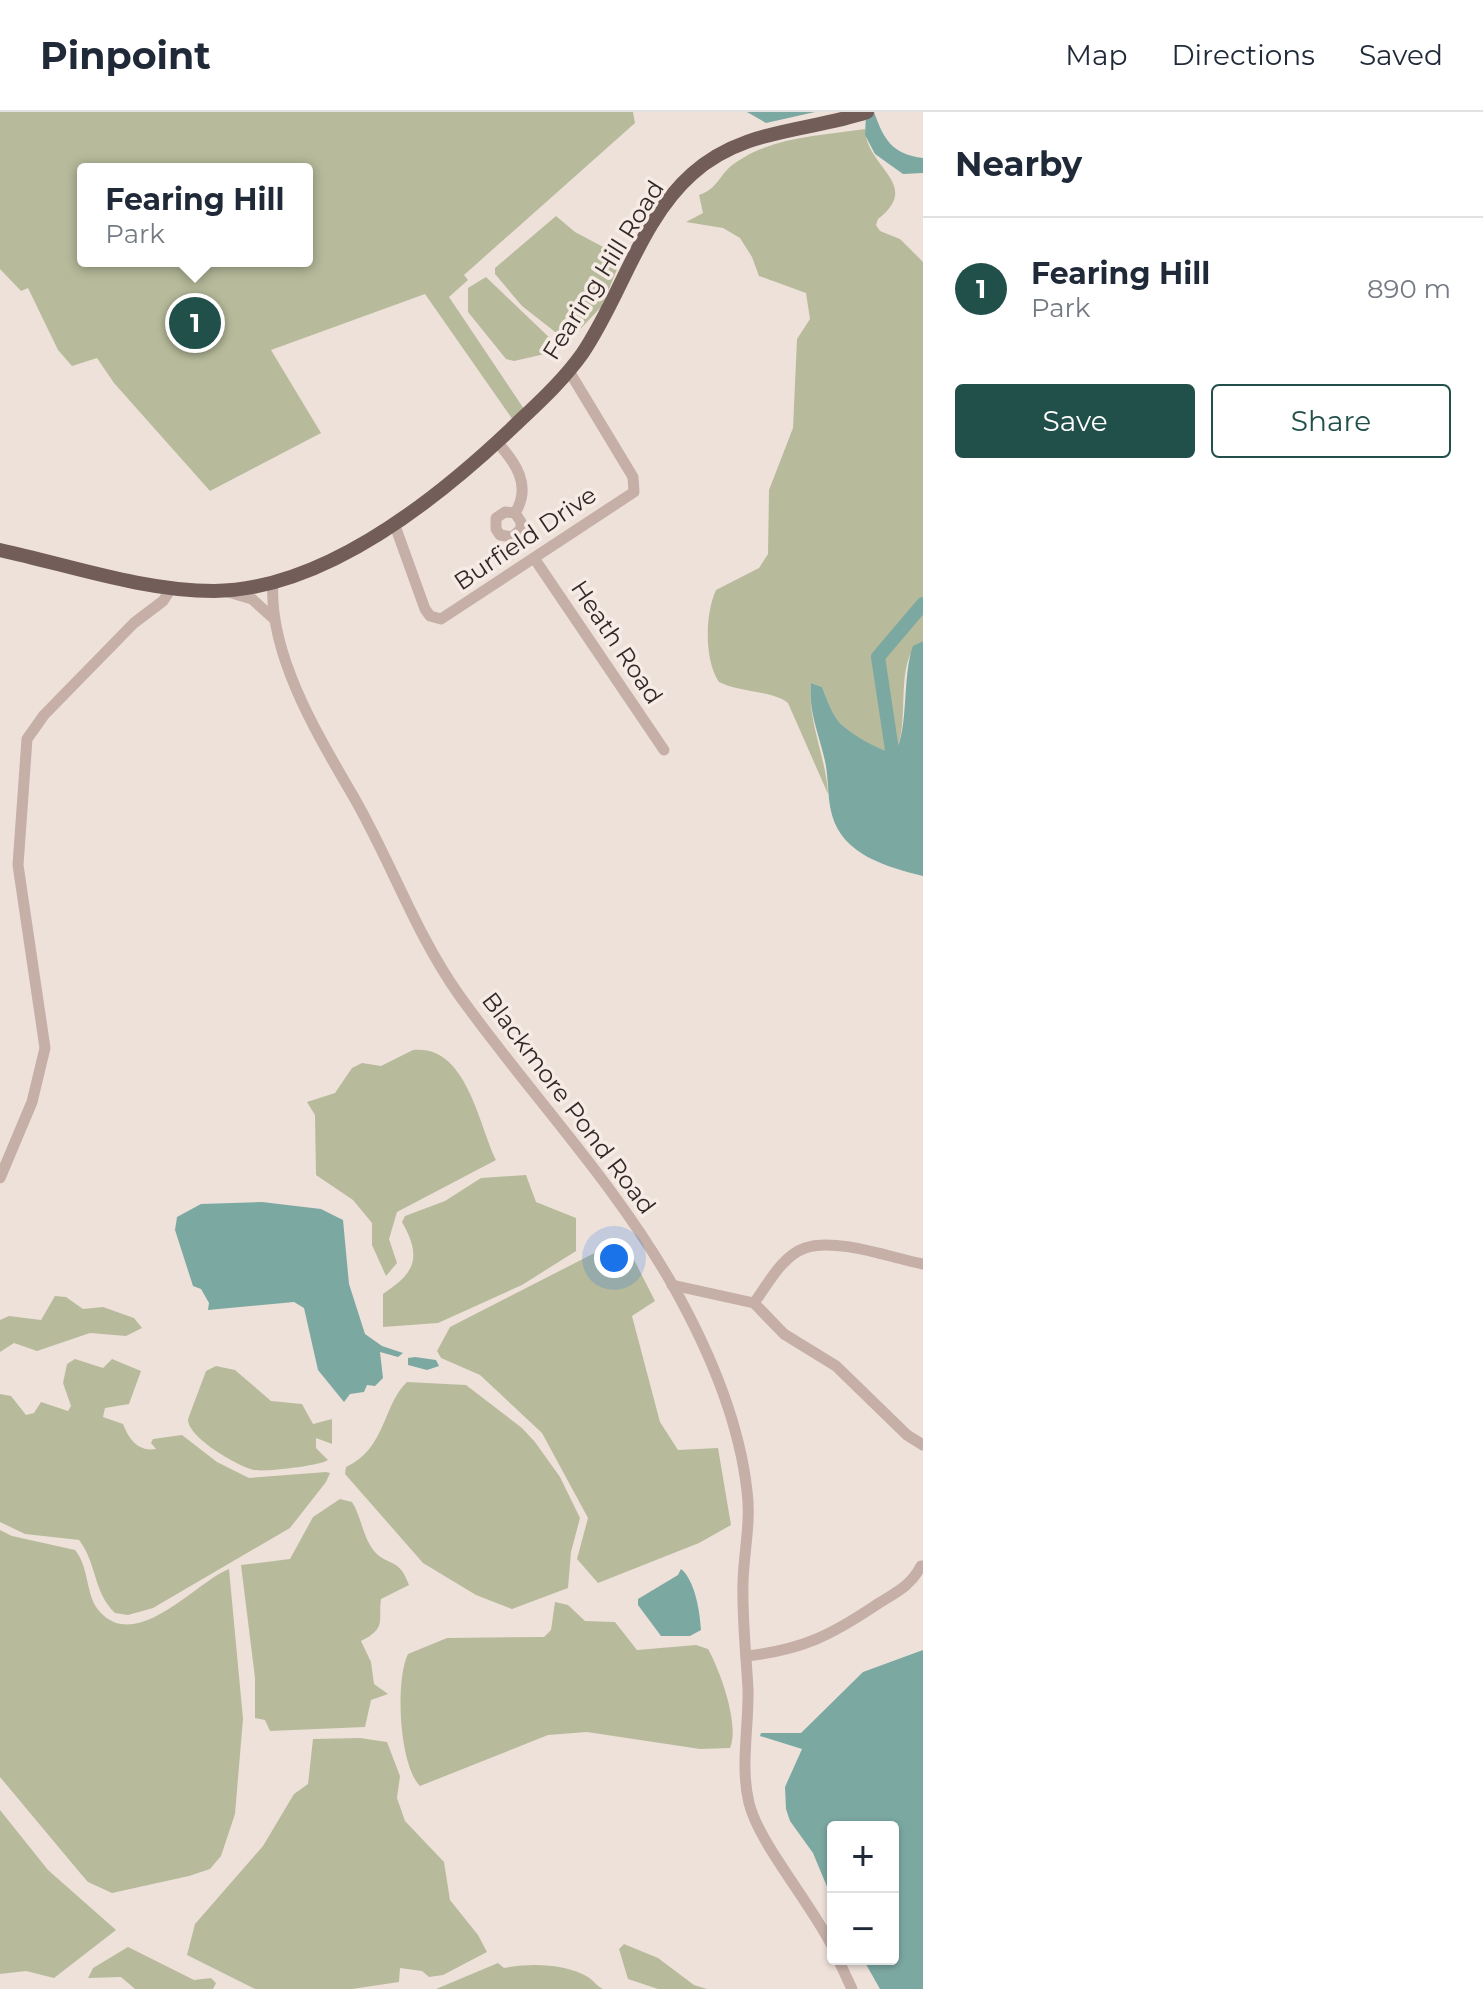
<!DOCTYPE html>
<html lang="en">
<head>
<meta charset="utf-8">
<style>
	:root { --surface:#fff; --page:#f6f6f7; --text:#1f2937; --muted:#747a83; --line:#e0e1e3; --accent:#214f49 }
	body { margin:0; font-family:Montserrat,sans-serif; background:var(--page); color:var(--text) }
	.controls { position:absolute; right:24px; bottom:24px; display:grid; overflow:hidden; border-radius:8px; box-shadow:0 2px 6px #0004 }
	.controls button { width:72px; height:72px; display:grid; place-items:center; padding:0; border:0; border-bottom:2px solid var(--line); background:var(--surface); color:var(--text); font:40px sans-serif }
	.you { position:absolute; left:614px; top:1146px; width:28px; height:28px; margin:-20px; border:6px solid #fff; border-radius:50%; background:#1a73e8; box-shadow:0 0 0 12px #1a73e833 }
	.badge { display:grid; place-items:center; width:52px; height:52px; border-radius:50%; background:var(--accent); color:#fff; font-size:26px; font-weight:700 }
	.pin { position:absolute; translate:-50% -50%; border:4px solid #fff; box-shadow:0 2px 8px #0006 }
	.popup { position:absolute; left:77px; top:51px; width:236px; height:104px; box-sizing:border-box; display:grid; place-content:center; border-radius:8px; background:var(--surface); filter:drop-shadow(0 2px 6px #0005); font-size:26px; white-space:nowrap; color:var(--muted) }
	.popup b { font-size:30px; color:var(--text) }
	.popup::after { content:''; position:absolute; left:50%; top:100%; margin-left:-16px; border:16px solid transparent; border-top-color:var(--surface) }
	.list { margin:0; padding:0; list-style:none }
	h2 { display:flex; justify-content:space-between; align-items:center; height:104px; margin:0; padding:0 32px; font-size:34px }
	h2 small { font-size:26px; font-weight:400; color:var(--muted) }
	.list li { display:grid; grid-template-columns:52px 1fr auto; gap:24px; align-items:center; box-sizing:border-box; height:144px; padding:0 32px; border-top:2px solid var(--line) }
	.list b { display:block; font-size:30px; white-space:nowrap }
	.list p { margin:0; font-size:26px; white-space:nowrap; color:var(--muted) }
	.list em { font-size:26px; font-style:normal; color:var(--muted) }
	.actions { display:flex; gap:16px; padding:24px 32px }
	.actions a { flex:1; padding:18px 0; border:2px solid var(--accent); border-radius:8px; text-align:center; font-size:28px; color:var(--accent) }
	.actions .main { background:var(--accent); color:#fff }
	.map { position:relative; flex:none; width:923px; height:1877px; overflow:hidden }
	header { display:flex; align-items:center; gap:48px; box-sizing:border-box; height:112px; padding:0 40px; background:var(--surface); border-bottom:2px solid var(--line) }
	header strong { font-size:38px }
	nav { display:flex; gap:44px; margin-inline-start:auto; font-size:28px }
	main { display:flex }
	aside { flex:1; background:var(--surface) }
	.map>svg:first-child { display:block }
	.green { fill:#b7bb9b; fill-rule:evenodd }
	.water { fill:#7ca8a2 }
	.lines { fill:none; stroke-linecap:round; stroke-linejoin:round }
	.river { stroke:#7ca8a2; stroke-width:14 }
	.minor { stroke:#c5afa7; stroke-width:11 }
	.major { stroke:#735d59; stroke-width:14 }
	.labels { text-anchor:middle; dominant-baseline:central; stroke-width:7; stroke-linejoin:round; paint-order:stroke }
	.street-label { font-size:24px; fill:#322827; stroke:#f7ebe5 }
</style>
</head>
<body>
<header>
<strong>Pinpoint</strong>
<nav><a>Map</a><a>Directions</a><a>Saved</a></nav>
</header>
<main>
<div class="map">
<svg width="923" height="1877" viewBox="0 0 923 1877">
	<rect width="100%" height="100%" fill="#eee1da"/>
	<g class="green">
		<path d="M0 0H633L635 11 464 163 468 168 449 185 524 297 513 308 425 182 271 238 321 321 210 379 114 271 97 246 72 254 58 238 28 176 21 179 0 157ZM83 57H307V149H83Z"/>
		<path d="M865 17C866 56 923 72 878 107L876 113 880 119 900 127 923 150V529C892 544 912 613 895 640 883 643 848 620 839 610 831 600 827 587 822 575L811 571C807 609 826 644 828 682L788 591C774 579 738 580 719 570 704 548 705 502 716 478L759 456 768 442 769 378 793 316 797 227 810 207 806 181 759 164 752 145 740 126 723 116 686 110 703 101 699 83C718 77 719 62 735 51 774 24 820 24 865 17Z"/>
		<polygon points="556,104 575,120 622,145 602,194 568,230 522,194 495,162 495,156"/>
		<polygon points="486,165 554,230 558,239 514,249 506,247 468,200 468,176"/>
		<path d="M413 938C466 932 478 1010 496 1048L397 1100 389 1127 397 1151 386 1164 372 1133V1111L353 1088 316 1063 315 1003 307 990 335 981 352 956 362 951 381 954Z"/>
		<path d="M526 1063 536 1090 576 1106V1139L522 1173 438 1211 383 1215V1182C414 1161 423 1147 402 1110L405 1104 445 1089 481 1066Z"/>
		<polygon points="616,1130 627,1134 655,1189 632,1204 660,1310 678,1338 718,1336 731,1413 699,1431 598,1471 577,1447 588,1406 542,1321 480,1263 441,1246 437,1239 450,1215"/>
		<polygon points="55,1184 66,1185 83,1197 103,1195 134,1206 142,1216 126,1224 90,1221 37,1239 14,1231 0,1240 0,1208 9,1204 41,1208"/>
		<path d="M75 1247 103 1256 112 1247 141 1259 129 1292 105 1296 103 1305 123 1312C129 1327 138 1340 156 1337L151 1331 153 1327 182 1323 217 1350 249 1366 326 1360 330 1361 326 1370 290 1416 153 1496 128 1503 115 1501C93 1480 97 1451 79 1428L25 1422 0 1410V1282L11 1284 26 1303 34 1301 41 1290 68 1299 71 1294 63 1271 67 1252Z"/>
		<path d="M216 1254 235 1258 271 1289 302 1292 313 1312 332 1307V1332L316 1326V1336L328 1348C319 1354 265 1360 254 1358 237 1354 187 1325 188 1307L206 1259Z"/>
		<path d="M407 1270 466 1273 522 1316 535 1330 560 1365 580 1406 571 1440 568 1476 512 1497 476 1483 423 1451 345 1362 346 1355C386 1337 383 1292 407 1270Z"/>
		<path d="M340 1387 352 1390C362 1405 363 1430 378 1443 392 1454 400 1448 409 1473L381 1487C378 1509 387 1516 361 1529L371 1550 374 1572 388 1582 371 1588 365 1615 270 1619 265 1608 255 1606V1566L241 1453 290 1447 313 1405Z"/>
		<path d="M0 1418 12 1424 75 1438C90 1456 85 1484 100 1500 137 1541 197 1469 229 1457L243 1607 235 1702 221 1744 210 1757 189 1764 112 1781 88 1770 81 1762 0 1665Z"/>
		<path d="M555 1490 568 1493 585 1509 615 1510 637 1538 696 1533 708 1537C720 1558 740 1613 730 1636L700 1637 587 1620 548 1623 420 1674C399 1653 395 1568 408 1542L447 1526 544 1525 551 1518Z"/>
		<polygon points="360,1626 387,1630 400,1664 397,1686 405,1709 444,1750 450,1788 478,1823 487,1840 443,1863 429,1865 422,1859 400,1856 399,1870 352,1877 255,1877 187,1843 195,1812 263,1734 294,1682 308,1672 313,1627"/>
		<polygon points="0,1698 48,1758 116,1818 54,1866 26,1859 0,1862"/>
		<polygon points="624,1832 658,1846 694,1873 707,1877 658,1877 628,1867 619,1837"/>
		<polygon points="128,1835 194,1868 211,1866 216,1871 213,1877 135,1877 121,1865 88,1866 93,1856"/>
		<path d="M498 1851 504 1856C529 1851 565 1851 588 1865 594 1869 597 1874 603 1877H436Z"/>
	</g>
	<g class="water">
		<polygon points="747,0 815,0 766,11"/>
		<path d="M874 0C884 28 892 42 923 46V61L903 62 875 42 865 23 866 2Z"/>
		<path d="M923 529V764C887 755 843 743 832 703 827 685 829 667 825 649 819 622 808 599 811 571L822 575C827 587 831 600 839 610 848 620 883 642 895 640 909 618 902 563 913 534Z"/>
		<polygon points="262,1090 321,1097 343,1108 349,1172 365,1222 382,1234 403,1241 398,1245 380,1240 383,1266 375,1274 367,1273 364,1280 350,1282 344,1290 318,1258 304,1196 294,1190 208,1198 209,1191 201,1177 193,1174 175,1118 177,1105 201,1092"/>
		<polygon points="415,1245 436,1248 439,1254 427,1258 408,1253 408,1246"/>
		<path d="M681 1457C695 1468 700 1500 701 1518L690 1524H661L638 1493V1487L678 1463Z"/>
		<polygon points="923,1538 923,1877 880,1877 863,1847 893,1847 893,1715 833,1715 833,1789 813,1741 790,1709 786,1697 785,1675 802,1637 760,1624 761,1621 801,1621 863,1560"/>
	</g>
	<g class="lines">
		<polyline class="river" points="895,658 878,545 923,492"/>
		<g class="minor">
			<path d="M497 330C516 351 532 374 515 401L521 410V417L512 425 500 423 496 417V406L505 400 515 401"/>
			<polyline points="394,411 425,497 430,504 441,507 634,380 633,365 569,259"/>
			<polyline points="534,446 664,638"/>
			<path d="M273 470C268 541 317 622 352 682 390 747 415 821 459 883 529 981 612 1067 672 1172 707 1234 739 1307 747 1379 751 1410 744 1439 743 1470 742 1506 746 1541 748 1577 749 1614 740 1654 749 1691 759 1732 812 1792 833 1836"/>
			<polyline points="228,480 252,487 274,507"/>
			<polyline points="0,1066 32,990 45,936 18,753 27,627 44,603 134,511 163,489 172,475"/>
			<polyline points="672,1173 754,1191 784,1222 836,1254 907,1323 923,1333"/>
			<path d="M754 1191C768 1172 782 1144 805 1136 835 1125 892 1146 923 1152"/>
			<path d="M746 1544C801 1538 830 1524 876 1493 896 1480 910 1475 921 1454"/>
			<polyline points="838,1847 852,1877"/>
		</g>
		<path class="major" d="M0 438C69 453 143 479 214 479 324 478 436 388 511 317 536 293 562 270 582 242 621 185 640 108 692 62 743 16 807 20 867 0"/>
	</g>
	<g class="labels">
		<g class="street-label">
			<text transform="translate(603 158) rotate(-58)">Fearing Hill Road</text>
			<text transform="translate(525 426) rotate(-34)">Burfield Drive</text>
			<text transform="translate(617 530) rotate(56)">Heath Road</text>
			<text transform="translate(569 991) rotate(53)">Blackmore Pond Road</text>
		</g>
	</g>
</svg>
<div class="controls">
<button>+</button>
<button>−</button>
</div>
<div class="you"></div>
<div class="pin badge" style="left:195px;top:211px">1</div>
<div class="popup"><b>Fearing Hill</b>Park</div>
</div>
<aside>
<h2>Nearby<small></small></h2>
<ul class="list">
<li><span class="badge">1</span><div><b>Fearing Hill</b><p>Park</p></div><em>890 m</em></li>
</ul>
<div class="actions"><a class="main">Save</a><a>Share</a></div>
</aside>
</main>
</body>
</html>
